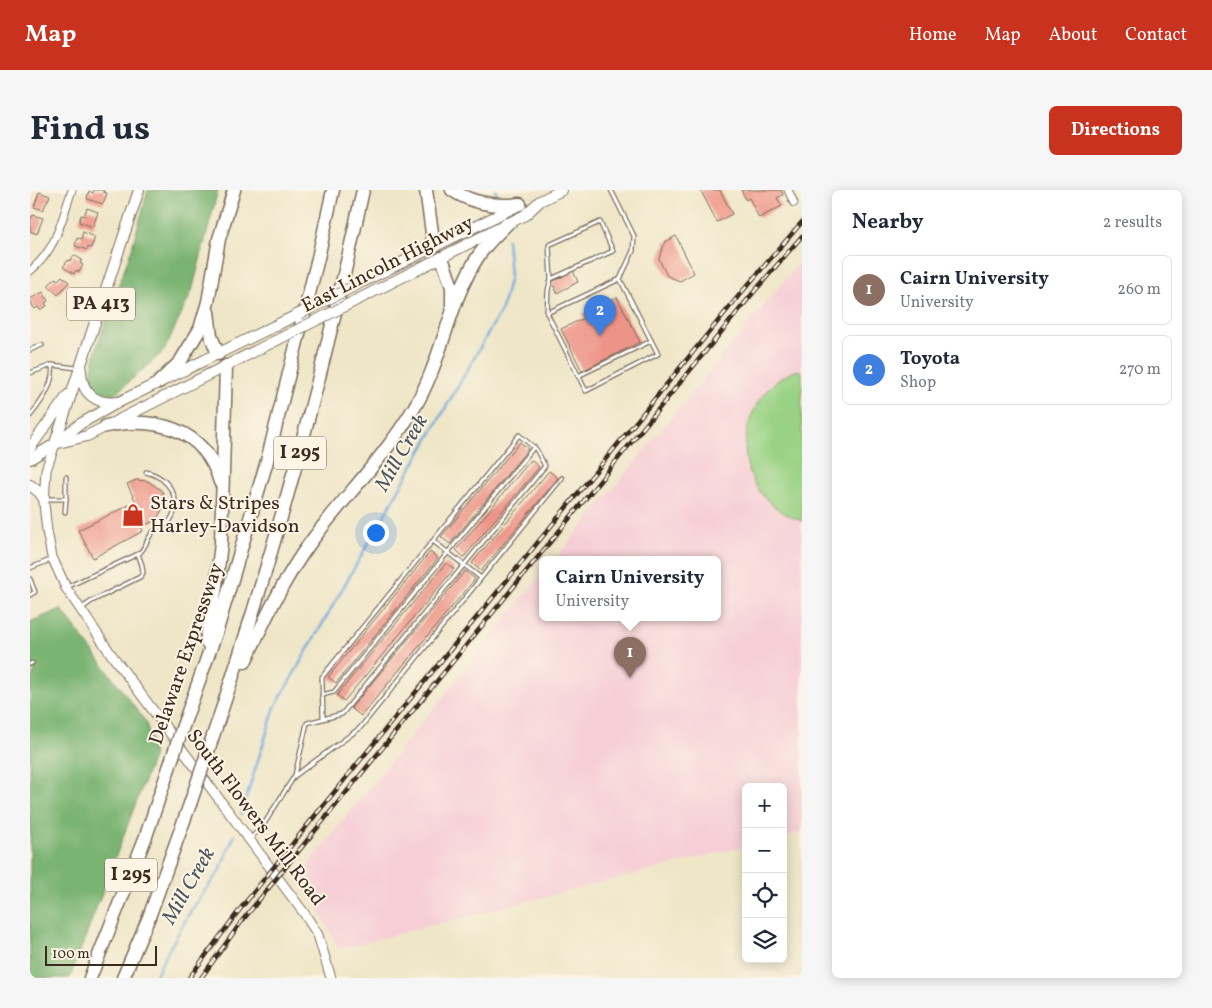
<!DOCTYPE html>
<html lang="en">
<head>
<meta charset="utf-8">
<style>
	:root { --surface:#fff; --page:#f6f6f7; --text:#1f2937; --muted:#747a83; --line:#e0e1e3; --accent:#c8321e }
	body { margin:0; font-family:Vollkorn,serif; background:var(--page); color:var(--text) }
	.controls { position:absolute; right:15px; bottom:15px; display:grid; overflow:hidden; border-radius:8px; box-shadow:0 2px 12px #0003 }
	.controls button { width:45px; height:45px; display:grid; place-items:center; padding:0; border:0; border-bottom:1px solid var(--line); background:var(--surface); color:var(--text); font:25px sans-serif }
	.scale { position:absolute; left:15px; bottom:12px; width:112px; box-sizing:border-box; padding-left:5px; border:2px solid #3b2a1e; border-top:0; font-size:14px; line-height:18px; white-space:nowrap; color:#3b2a1e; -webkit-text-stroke:4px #fcf5e5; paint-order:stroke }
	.you { position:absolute; left:345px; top:342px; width:18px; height:18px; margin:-12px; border:4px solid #fff; border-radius:50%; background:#1a73e8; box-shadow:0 0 0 8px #1a73e833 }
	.badge { display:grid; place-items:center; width:32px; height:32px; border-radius:50%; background:var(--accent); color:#fff; font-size:16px; font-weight:700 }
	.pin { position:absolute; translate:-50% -41px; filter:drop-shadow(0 1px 2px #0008) }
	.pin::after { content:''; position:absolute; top:26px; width:18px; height:15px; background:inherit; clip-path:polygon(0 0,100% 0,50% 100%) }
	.popup { position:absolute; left:509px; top:366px; width:182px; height:65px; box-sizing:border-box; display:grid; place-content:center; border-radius:8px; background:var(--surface); filter:drop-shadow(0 1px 4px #0005); font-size:16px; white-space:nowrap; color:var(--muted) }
	.popup b { font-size:19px; color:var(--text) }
	.popup::after { content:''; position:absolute; left:50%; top:100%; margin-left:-10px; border:10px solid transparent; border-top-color:var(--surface) }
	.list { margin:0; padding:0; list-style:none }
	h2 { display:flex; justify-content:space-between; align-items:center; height:65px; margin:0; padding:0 20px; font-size:21px }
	h2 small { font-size:16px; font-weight:400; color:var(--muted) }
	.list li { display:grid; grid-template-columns:32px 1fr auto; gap:15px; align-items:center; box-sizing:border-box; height:70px; margin:0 10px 10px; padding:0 10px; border:1px solid var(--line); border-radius:8px }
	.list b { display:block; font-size:19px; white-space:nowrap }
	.list p { margin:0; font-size:16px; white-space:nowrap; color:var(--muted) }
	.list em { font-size:16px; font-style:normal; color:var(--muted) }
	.icon { flex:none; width:28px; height:28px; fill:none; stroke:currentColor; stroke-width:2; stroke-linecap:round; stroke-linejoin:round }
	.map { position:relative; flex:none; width:772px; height:788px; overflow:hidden; border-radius:8px }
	header { display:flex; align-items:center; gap:30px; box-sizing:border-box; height:70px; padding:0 25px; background:var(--accent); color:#fff }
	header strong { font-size:24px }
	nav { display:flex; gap:28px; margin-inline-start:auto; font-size:18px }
	.intro { display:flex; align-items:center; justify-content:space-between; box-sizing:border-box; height:120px; padding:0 30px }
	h1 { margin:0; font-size:35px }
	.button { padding:12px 22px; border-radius:8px; background:var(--accent); color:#fff; font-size:18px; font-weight:700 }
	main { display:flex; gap:30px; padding:0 30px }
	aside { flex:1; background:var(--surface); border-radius:8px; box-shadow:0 2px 12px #0003 }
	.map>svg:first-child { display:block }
	.built { fill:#f6cfd6 }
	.green { fill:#99d284; stroke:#6a7e51 }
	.forest { fill:#7ab472; stroke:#5a6f48 }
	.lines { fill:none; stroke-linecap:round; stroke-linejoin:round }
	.stream { stroke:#67a5d9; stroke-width:2.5 }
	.building { fill:#ed9488 }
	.lane-casing { stroke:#7a6c5a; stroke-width:5.5 }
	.street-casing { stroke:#7a6c5a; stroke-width:9 }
	.secondary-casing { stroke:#7a6c5a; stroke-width:11 }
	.primary-casing { stroke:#7a6c5a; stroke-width:12 }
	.highway-casing { stroke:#7a6c5a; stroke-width:15 }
	.lane { stroke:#fff; stroke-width:3 }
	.street { stroke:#fff; stroke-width:7 }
	.secondary { stroke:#fff; stroke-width:9 }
	.primary { stroke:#fff; stroke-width:10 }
	.highway { stroke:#fff; stroke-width:12 }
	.rail-casing { stroke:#3b2a1e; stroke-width:4.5 }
	.rail { stroke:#fcf5e5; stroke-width:2.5; stroke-dasharray:8; stroke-linecap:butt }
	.primary-bridge-casing { stroke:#7a6c5a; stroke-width:12; stroke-linecap:butt }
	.highway-bridge-casing { stroke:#7a6c5a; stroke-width:15; stroke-linecap:butt }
	.primary-bridge { stroke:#fff; stroke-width:10 }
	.highway-bridge { stroke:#fff; stroke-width:12 }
	.labels { text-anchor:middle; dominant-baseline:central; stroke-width:4; stroke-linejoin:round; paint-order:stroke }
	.shield { fill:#fcf5e5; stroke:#75675a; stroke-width:1 }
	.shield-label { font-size:19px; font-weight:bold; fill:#3b2a1e }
	.street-label { font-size:20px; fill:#3b2a1e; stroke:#fcf5e5 }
	.poi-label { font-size:20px; fill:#3b2a1e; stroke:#fcf5e5; text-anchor:start }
	.water-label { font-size:21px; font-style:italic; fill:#4a555f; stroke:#fcf5e5 }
</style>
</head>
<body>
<header>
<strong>Map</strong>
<nav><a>Home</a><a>Map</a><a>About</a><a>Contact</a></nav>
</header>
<div class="intro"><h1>Find us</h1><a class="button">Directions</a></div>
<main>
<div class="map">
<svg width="772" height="788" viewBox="0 0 772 788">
	<rect width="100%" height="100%" fill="#fcf5e5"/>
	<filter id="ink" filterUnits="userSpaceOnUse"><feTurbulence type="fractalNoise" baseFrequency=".02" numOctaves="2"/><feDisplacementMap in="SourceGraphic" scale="10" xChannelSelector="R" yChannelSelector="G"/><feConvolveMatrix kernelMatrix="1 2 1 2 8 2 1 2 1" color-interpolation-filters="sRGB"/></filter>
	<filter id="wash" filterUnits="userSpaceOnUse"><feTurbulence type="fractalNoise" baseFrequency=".0096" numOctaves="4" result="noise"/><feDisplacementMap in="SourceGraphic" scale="20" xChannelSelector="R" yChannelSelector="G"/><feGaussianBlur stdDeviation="1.12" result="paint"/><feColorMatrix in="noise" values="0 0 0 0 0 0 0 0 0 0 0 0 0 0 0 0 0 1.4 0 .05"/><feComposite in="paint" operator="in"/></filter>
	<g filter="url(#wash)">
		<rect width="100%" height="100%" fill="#efe6c8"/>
		<polygon class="built" points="772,69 772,642 753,647 753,597 716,597 716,656 309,759 270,684 512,384 512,427 688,427 688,369 525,369"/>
		<path class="green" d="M769 180 772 182V331C721 314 701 264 726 216 735 199 750 185 769 180Z"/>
		<g class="forest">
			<polygon points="118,0 188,0 162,101 134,161 84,205 68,200 60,190 67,156 102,58"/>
			<polygon points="31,419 116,532 124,565 40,788 0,788 0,492 5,481 0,473 0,432"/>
		</g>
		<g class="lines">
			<g class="stream">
				<polyline points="465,0 467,4"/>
				<polyline points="211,624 245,517 472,119 480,86 477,49"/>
				<polyline points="125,788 132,772 160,722 190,680 204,646"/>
			</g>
		</g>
		<g id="blocks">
			<g class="building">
				<polygon points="64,0 74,0 73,2 77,3 73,14 57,9 59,1 63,3"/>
				<polygon points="674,0 690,0 702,24 687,32 671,1"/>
				<polygon points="711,0 751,0 753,5 747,8 752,16 729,28 719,8 716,10"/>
				<polygon points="9,2 20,6 13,20 4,17"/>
				<polygon points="57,18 68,22 63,37 49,32 51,25 54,26"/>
				<polygon points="3,25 13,28 7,44 0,41 0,28 1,29"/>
				<polygon points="53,42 65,47 61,58 58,57 57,60 45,56 47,48 51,49"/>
				<polygon points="646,46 664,83 650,91 637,86 629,69 635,52"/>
				<polygon points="44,65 52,70 50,73 53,75 49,82 46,80 44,84 33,77 38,70 40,71"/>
				<polygon points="543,81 548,92 527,103 522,92"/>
				<polygon points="32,86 39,92 28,105 18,96 25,88 28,90"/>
				<polygon points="13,102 18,111 15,113 17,116 10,120 8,117 4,119 0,109"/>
				<polygon points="587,107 610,152 552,181 531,139 554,128 552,124"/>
				<polygon points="490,252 498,259 420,354 411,347"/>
				<polygon points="501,270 509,277 434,367 426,360"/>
				<polygon points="519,281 528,288 451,381 442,373"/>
				<polygon points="106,290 118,291 131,300 134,304 132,320 126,330 111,337 113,341 63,368 48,340 106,312 97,294"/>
				<polygon points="400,362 408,368 306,493 298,487"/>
				<polygon points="416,373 424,379 314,511 307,505"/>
				<polygon points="435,381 445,389 331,526 321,518"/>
			</g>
		</g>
	</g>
	<g filter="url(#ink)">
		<use href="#blocks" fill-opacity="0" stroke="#7a6c5a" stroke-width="1"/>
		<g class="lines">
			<defs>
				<g id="lane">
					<polyline points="581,0 604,46 603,61 590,89 517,123 556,201 628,164 590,89"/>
					<polyline points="517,123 518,100 521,89 519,55 570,32 583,61 521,89"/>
					<polyline points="0,160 12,155"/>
					<polyline points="0,183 22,175"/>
					<polyline points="548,186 621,151"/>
					<path d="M0 226C11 213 25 193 22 175L47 178"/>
					<polyline points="15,309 36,309 36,287"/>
					<polyline points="35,322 36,309"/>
					<polyline points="403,351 451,388"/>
					<polyline points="0,378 23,369"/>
					<polyline points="0,389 5,402 0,405"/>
					<path d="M37 397 108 364C116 359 116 349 123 342 127 337 135 338 139 332 155 310 138 287 116 282"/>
					<polyline points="52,418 62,411 110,387 113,383 112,375 108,364"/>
					<polyline points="0,474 2,473"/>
					<polyline points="292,505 304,502 504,257"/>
					<polyline points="266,585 330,538 532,288"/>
					<polyline points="221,648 234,634 265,585 277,533 312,524 515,276 506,259 489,245 292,487 293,529"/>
				</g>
				<g id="street">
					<polyline points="758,0 764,13"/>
					<path d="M0 81C27 59 31 31 42 0"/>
				</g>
				<polyline id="secondary" points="25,254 16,280 14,314 17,341 22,367 36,398 81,464 274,723 288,745 301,788"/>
				<g id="primary">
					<polyline points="334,91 487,16"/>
					<polyline points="317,115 495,25 510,11 532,0"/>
					<path d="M51 180C51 203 66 215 88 212"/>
					<polyline points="25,253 109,0"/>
					<polyline points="28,253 57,246 245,151"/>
					<polyline points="0,258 38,205"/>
					<polyline points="0,269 25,254 50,234 89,212 269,124"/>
					<polyline points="0,295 9,302 14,309"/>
				</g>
				<g id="highway">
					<polyline points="396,0 404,57"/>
					<path d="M422 0C443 14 465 17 490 14"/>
					<polyline points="412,68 422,97 422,116"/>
					<polyline points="178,122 181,146 188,164"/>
					<polyline points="129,192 150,172 170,139 178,112 189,49 204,0"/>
					<path d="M76 236C125 226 175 238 190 292"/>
					<polyline points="176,452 186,396 191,353 196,176"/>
					<path d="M215 472C234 431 253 390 280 353 314 307 355 267 384 218 413 170 418 112 449 65 457 53 467 44 477 34"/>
					<polyline points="153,536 187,440 237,271 288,68 303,0"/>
					<path d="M177 564C240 379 292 191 333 0"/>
					<polyline points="60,788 116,646 138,581"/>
					<polyline points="93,788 119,727 160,614"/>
				</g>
			</defs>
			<use href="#lane" class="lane-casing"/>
			<use href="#street" class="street-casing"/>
			<use href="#secondary" class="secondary-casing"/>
			<use href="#primary" class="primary-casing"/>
			<use href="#highway" class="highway-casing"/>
			<use href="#lane" class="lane"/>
			<use href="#street" class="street"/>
			<use href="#secondary" class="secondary"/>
			<use href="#primary" class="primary"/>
			<use href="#highway" class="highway"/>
			<defs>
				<g id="rail">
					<polyline points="159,788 211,718 288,622 711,103 772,32"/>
					<polyline points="171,788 212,731 262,669 723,103 772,46"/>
				</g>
			</defs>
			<use href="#rail" class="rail-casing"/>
			<use href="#rail" class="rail"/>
			<defs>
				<g id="primary-bridge">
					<polyline points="269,124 334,91"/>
					<polyline points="245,151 317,115"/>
				</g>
				<g id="highway-bridge">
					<polyline points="138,581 153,536"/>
					<polyline points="160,614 177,564"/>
				</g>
			</defs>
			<use href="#primary-bridge" class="primary-bridge-casing"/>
			<use href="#highway-bridge" class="highway-bridge-casing"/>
			<use href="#primary-bridge" class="primary-bridge"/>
			<use href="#highway-bridge" class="highway-bridge"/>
		</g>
	</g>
	<defs>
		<symbol id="shop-bare" viewBox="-9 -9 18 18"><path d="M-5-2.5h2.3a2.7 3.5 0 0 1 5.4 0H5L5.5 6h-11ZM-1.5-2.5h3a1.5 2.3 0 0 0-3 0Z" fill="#c8321e" stroke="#fcf5e5" stroke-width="2.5" paint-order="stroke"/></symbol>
	</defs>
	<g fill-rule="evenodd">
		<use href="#shop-bare" x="87" y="309" width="32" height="32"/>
	</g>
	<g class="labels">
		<g class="shield">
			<rect x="37" y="97.5" width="68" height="33" rx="4"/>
			<rect x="244" y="246.5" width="52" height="33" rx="4"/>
			<rect x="75" y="668.5" width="52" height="33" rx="4"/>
		</g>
		<g class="shield-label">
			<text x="71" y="114">PA 413</text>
			<text x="270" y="263">I 295</text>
			<text x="101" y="685">I 295</text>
		</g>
		<g class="street-label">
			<text transform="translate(358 75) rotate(-27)">East Lincoln Highway</text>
			<text transform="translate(157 464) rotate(-71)">Delaware Expressway</text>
			<text transform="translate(225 628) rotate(53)">South Flowers Mill Road</text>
		</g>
		<g class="poi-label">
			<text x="120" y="314">Stars &amp; Stripes<tspan x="120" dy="23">Harley-Davidson</tspan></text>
		</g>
		<g class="water-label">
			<text transform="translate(372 263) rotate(-60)">Mill Creek</text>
			<text transform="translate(159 696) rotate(-60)">Mill Creek</text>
		</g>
	</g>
</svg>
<div class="controls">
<button>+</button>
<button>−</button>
<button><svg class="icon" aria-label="locate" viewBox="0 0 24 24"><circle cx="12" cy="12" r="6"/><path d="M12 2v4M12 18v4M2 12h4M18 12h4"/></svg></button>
<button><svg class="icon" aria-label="layers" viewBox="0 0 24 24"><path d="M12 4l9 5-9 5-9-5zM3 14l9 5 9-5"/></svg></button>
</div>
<div class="scale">100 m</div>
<div class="you"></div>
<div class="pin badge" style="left:600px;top:488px;background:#8d6e63">1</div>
<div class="popup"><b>Cairn University</b>University</div>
<div class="pin badge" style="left:570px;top:146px;background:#3f7fe0">2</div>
</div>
<aside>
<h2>Nearby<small>2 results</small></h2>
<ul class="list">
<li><span class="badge" style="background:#8d6e63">1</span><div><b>Cairn University</b><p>University</p></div><em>260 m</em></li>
<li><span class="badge" style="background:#3f7fe0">2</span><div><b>Toyota</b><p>Shop</p></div><em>270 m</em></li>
</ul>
</aside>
</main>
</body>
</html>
